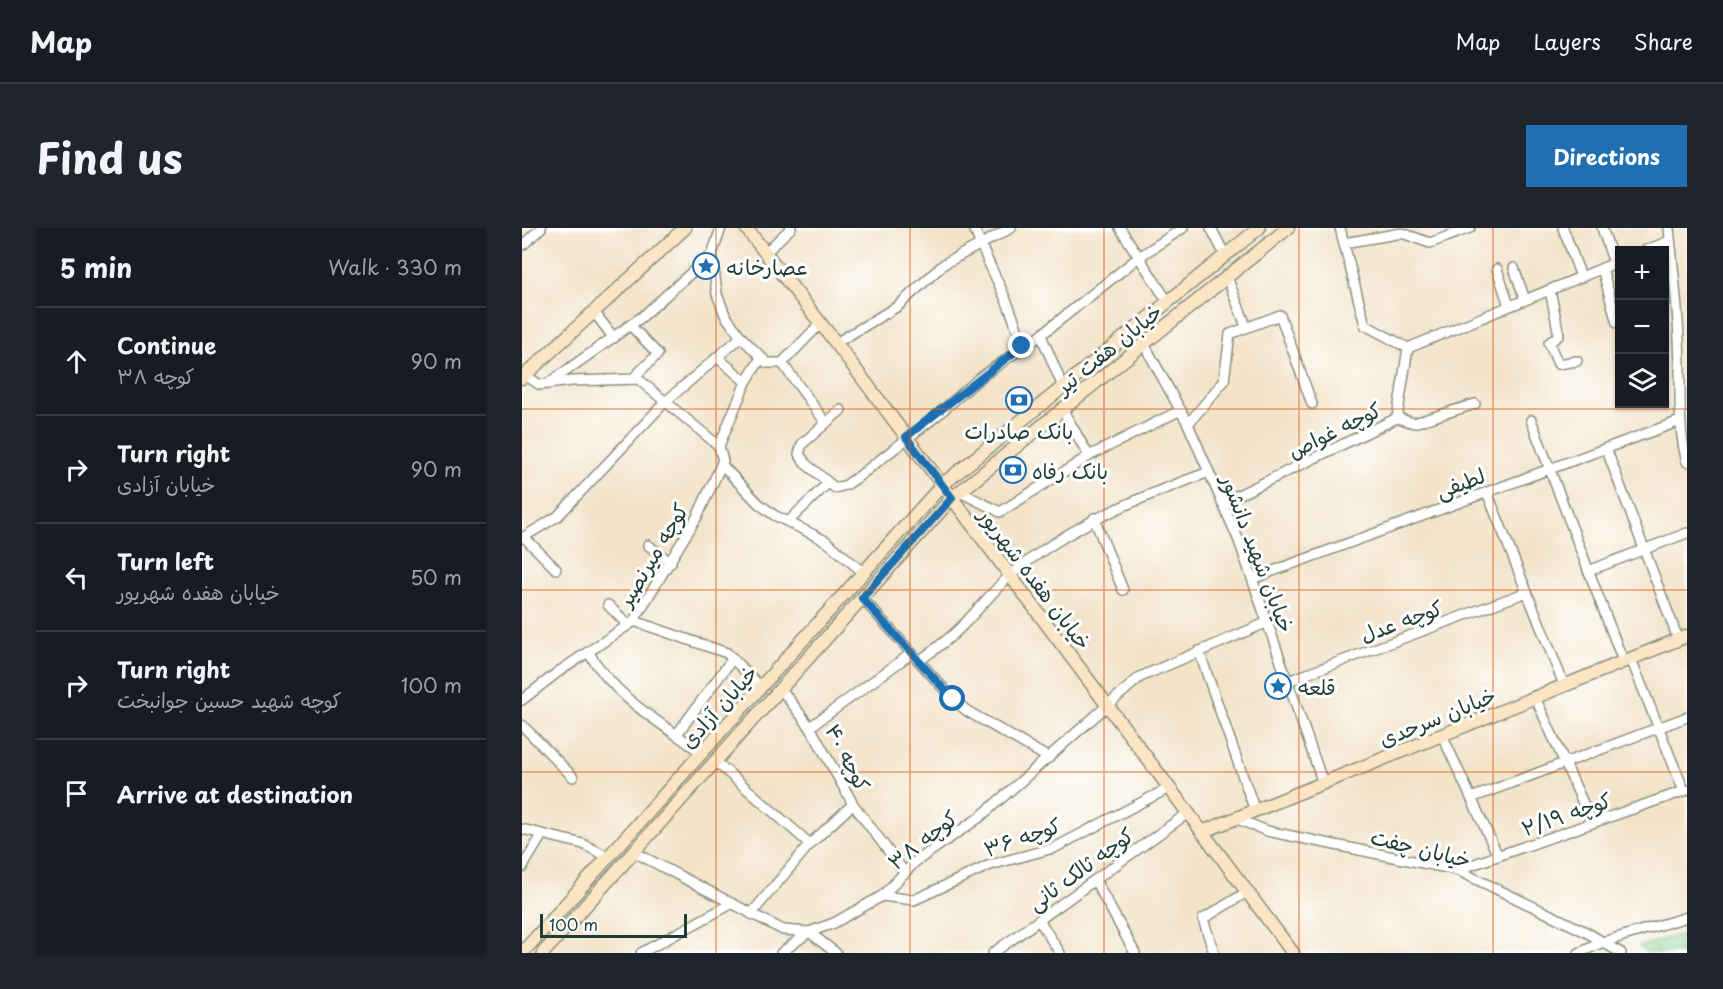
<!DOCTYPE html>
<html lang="en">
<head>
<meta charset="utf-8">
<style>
	:root { --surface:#171b24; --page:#20242c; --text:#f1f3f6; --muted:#9ea1a6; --line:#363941; --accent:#1f6fb2 }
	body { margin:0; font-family:"Playpen Sans","Playpen Sans Arabic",sans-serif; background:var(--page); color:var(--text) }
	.controls { position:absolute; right:18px; top:18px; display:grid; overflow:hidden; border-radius:0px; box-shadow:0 2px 4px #0004 }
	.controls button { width:54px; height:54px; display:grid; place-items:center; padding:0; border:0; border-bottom:2px solid var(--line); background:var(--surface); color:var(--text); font:30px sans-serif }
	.scale { position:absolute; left:18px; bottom:15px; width:147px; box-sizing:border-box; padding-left:6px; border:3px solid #1f3d34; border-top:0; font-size:16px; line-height:21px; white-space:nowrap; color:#1f3d34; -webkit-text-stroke:4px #fff; paint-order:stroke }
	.stop { position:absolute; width:18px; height:18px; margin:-14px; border:4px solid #1f6fb2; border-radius:50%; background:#fff }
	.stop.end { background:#1f6fb2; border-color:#fff; box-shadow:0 2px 6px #0008 }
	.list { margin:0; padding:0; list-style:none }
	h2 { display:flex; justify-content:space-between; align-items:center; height:78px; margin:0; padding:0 24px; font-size:26px }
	h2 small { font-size:20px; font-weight:400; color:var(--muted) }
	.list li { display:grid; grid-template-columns:39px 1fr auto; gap:18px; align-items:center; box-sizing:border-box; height:108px; padding:0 24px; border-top:2px solid var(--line) }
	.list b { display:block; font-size:22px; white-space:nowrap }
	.list p { margin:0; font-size:20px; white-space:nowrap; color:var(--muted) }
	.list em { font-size:20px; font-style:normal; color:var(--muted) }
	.icon { flex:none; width:33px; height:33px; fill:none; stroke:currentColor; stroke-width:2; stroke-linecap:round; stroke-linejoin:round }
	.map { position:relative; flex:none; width:1165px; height:725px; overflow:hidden; border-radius:0px }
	header { display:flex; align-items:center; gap:36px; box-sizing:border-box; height:84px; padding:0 30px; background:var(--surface); border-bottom:2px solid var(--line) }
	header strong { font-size:28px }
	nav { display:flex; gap:33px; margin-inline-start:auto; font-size:21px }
	.intro { display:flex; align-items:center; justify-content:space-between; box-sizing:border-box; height:144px; padding:0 36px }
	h1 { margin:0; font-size:42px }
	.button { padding:15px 27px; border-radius:0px; background:var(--accent); color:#fff; font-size:21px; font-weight:700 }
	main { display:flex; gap:36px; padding:0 36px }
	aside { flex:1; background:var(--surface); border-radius:0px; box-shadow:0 2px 4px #0004 }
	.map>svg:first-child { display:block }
	.park { fill:url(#park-crowns); stroke:#54865f; stroke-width:1.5 }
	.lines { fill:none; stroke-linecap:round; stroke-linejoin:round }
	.street-casing { stroke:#89907e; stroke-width:12 }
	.secondary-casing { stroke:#89907e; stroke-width:15 }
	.street { stroke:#fff; stroke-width:9 }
	.secondary { stroke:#fce5c4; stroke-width:12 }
	.route { stroke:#1f6fb2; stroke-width:8 }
	.grid { fill:none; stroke:#de580e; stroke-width:1.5; stroke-opacity:0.55 }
	.labels { text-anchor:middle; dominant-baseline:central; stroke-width:6; stroke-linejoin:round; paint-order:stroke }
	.poi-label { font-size:21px; fill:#1f3d34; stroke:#fff; text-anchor:start }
	.street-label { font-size:21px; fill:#1f3d34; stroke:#fff }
</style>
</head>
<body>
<header>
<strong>Map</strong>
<nav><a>Map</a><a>Layers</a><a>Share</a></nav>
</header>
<div class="intro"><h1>Find us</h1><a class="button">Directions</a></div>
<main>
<aside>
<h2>5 min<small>Walk · 330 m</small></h2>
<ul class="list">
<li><svg class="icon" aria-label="ahead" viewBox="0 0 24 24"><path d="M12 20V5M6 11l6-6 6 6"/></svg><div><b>Continue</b><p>کوچه ۳۸</p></div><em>90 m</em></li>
<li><svg class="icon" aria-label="right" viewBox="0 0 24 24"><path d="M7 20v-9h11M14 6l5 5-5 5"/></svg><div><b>Turn right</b><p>خیابان آزادی</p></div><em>90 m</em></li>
<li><svg class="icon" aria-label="left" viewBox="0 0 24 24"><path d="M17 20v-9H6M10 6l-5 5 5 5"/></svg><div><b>Turn left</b><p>خیابان هفده شهریور</p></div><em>50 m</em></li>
<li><svg class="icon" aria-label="right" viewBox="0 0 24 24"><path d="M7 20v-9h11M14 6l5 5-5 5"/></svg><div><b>Turn right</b><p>کوچه شهید حسین جوانبخت</p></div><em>100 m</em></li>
<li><svg class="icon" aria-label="arrive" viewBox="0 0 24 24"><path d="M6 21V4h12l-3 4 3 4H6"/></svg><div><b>Arrive at destination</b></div></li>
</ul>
</aside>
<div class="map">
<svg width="1165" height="725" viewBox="0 0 1165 725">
	<defs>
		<pattern id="park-crowns" width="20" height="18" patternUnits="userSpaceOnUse" patternTransform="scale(1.5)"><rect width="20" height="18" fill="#89d08a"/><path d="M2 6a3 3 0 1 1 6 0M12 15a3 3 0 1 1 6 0" fill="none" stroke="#6faa72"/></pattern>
	</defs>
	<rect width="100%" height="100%" fill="#fff"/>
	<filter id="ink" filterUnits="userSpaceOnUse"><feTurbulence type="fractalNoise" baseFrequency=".0167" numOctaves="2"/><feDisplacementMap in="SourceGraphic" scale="12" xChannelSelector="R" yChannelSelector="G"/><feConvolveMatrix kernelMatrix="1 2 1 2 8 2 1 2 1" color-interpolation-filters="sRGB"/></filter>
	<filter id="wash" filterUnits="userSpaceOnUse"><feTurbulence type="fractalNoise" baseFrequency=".008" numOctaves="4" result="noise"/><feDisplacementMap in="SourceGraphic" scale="24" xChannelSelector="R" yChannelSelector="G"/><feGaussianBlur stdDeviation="1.35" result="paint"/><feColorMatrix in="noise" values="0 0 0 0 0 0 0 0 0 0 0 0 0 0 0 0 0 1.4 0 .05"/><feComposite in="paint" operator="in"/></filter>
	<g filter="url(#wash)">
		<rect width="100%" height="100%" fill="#f3e3c9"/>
		<polygon class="park" points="1165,705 1165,725 1125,725 1117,718"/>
	</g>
	<g filter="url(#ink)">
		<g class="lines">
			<defs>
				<g id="street">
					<path d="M452 0C467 41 491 77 500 119"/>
					<polyline points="598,0 646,74"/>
					<polyline points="689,0 703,27"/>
					<polyline points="818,0 843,97 886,120"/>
					<polyline points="1041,0 1059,49"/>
					<polyline points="1080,0 1092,35"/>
					<path d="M1147 0C1152 49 1158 98 1158 147 1158 178 1157 205 1165 234"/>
					<polyline points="822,15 880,5 908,15 948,0"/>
					<polyline points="1,17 19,0"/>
					<polyline points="1124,22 1148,13"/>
					<polyline points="243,25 269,0"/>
					<polyline points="992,40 1003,72"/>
					<polyline points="1080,40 1095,95"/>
					<polyline points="975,41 987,78"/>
					<polyline points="705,49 724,98"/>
					<polyline points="1028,62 1037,107 1027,115 1036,136 1055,133"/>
					<polyline points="72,84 92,110"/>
					<polyline points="109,98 136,126 110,151"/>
					<polyline points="519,107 541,159"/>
					<polyline points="219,109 245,135 260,135 299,95"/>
					<polyline points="314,115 376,78 422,36 489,0"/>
					<polyline points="622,116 666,196 717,313 801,555"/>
					<polyline points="886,120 1098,33"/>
					<polyline points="195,129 224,154"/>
					<polyline points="260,135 304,195"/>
					<polyline points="3,147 18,157 50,153 116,151 197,218 224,154 239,130"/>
					<polyline points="27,155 121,88 190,26 199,0"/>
					<polyline points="540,181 567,228"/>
					<polyline points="319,182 280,216 277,226 284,236 313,260 324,257 336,249 413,189 459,149 519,107 617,29 661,0"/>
					<polyline points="875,190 892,195 953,176"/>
					<polyline points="1009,192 1101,433"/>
					<polyline points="666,196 702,153 708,106 758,87 790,176"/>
					<polyline points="1084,220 1156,411"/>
					<polyline points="199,236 236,275 252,287 304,313 342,345"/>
					<polyline points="438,264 478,284 567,228 659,182"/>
					<polyline points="965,264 1042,457"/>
					<polyline points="700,275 875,190 886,120"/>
					<polyline points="572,290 601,362"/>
					<polyline points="267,293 306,255"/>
					<polyline points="2,309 34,341"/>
					<polyline points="0,310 36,288 143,174 219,109 203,87 195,66 190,26"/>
					<polyline points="126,317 149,335"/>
					<polyline points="1066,343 1165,305"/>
					<polyline points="732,350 1158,193"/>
					<polyline points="340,370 431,471 445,483 527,530"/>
					<polyline points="86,377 106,397"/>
					<polyline points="112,393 205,425 239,459"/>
					<polyline points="677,423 733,583"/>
					<path d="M66 424C98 474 134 491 180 525"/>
					<polyline points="1109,431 1162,563"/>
					<path d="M397 433C410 423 424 414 436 402 455 384 470 363 490 346 548 297 616 270 687 244"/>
					<polyline points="766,453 1005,364"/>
					<polyline points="259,461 288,499"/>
					<polyline points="1013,469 1070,595"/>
					<polyline points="0,472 36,444 111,394 175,289 201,233 197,218"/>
					<polyline points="0,497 51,549"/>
					<polyline points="155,506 211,430"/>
					<polyline points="920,507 976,628"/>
					<polyline points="193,533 288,616"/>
					<polyline points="949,570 1165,489"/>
					<polyline points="713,590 745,603 935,642 1064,704 1099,725"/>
					<polyline points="0,601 61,616 86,629"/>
					<polyline points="112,624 261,702 287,704 314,725"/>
					<polyline points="0,640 20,607"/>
					<polyline points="935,642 1165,562"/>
					<polyline points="383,645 331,576 288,499 390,425"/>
					<polyline points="573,652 613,725"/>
					<polyline points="360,668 392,672 468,637 532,620 647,560"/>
					<polyline points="229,686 288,616 331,576"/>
					<polyline points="517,692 538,725"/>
					<polyline points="119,725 209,676"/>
					<polyline points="259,725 287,704 312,695 360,668 393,634 458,589 618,449 746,394"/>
					<polyline points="471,725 666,585"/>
					<polyline points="692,725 681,691 725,664"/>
					<polyline points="1057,725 1081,714 1165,689"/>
				</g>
				<g id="secondary">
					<polyline points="224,0 314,115 771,725"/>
					<polyline points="0,150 163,0"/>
					<polyline points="680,604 1165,408"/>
					<polyline points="0,725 420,257 737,0"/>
					<polyline points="21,725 430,270 766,0"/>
				</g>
			</defs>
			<use href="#street" class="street-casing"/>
			<use href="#secondary" class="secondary-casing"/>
			<use href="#street" class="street"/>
			<use href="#secondary" class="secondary"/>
		</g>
	</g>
	<g class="lines" filter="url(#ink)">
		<polyline class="route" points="431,471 340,370 430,270 384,209 500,118"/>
	</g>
	<path class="grid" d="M194 0V725M388 0V725M582 0V725M777 0V725M971 0V725M0 181H1165M0 362H1165M0 544H1165"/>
	<defs>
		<symbol id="sight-ring" viewBox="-11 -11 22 22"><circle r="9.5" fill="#fff" stroke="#1f6fb2" stroke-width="1.5"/><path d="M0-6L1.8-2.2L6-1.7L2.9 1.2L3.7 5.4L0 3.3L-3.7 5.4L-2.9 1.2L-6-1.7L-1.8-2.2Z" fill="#1f6fb2"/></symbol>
		<symbol id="bank-ring" viewBox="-11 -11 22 22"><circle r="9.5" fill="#fff" stroke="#1f6fb2" stroke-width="1.5"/><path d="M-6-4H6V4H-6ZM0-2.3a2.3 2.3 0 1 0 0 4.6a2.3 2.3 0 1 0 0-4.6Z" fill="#1f6fb2"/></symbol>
	</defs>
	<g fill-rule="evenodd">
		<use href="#sight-ring" x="169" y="23" width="30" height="30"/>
		<use href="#bank-ring" x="482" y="157" width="30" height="30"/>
		<use href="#bank-ring" x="476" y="227" width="30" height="30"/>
		<use href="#sight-ring" x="741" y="443" width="30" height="30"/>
	</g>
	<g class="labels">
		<g class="poi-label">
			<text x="204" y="38">عصارخانه</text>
			<text x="497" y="202" text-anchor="middle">بانک صادرات</text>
			<text x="510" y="242">بانک رفاه</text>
			<text x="776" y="458">قلعه</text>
		</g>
		<g class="street-label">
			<text transform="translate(586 120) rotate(-39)">خیابان هفت تیر</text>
			<text transform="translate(812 201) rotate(-26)">کوچه غواص</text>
			<text transform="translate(938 254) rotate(-20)">لطیفی</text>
			<text transform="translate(737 325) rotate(69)">خیابان شهید دانشور</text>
			<text transform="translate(130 326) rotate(-59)">کوچه میرنصیر</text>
			<text transform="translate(514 350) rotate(53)">خیابان هفده شهریور</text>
			<text transform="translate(879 392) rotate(-20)">کوچه عدل</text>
			<text transform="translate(196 478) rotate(-48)">خیابان آزادی</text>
			<text transform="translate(915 488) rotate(-22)">خیابان سرحدی</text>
			<text transform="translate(327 529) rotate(63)">کوچه ۴۰</text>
			<text transform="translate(1044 585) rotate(-19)">کوچه ۲/۱۹</text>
			<text transform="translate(500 608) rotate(-19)">کوچه ۳۶</text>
			<text transform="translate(400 611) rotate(-38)">کوچه ۳۸</text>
			<text transform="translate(899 619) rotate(14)">خیابان چفت</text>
			<text transform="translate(558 640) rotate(-36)">کوچه ثالک ثانی</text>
		</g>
	</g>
</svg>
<div class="controls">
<button>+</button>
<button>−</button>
<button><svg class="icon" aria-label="layers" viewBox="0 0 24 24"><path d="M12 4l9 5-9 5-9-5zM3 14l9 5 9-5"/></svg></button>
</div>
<div class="scale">100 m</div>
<div class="stop" style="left:431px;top:471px"></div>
<div class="stop end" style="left:500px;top:118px"></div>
</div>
</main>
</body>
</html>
